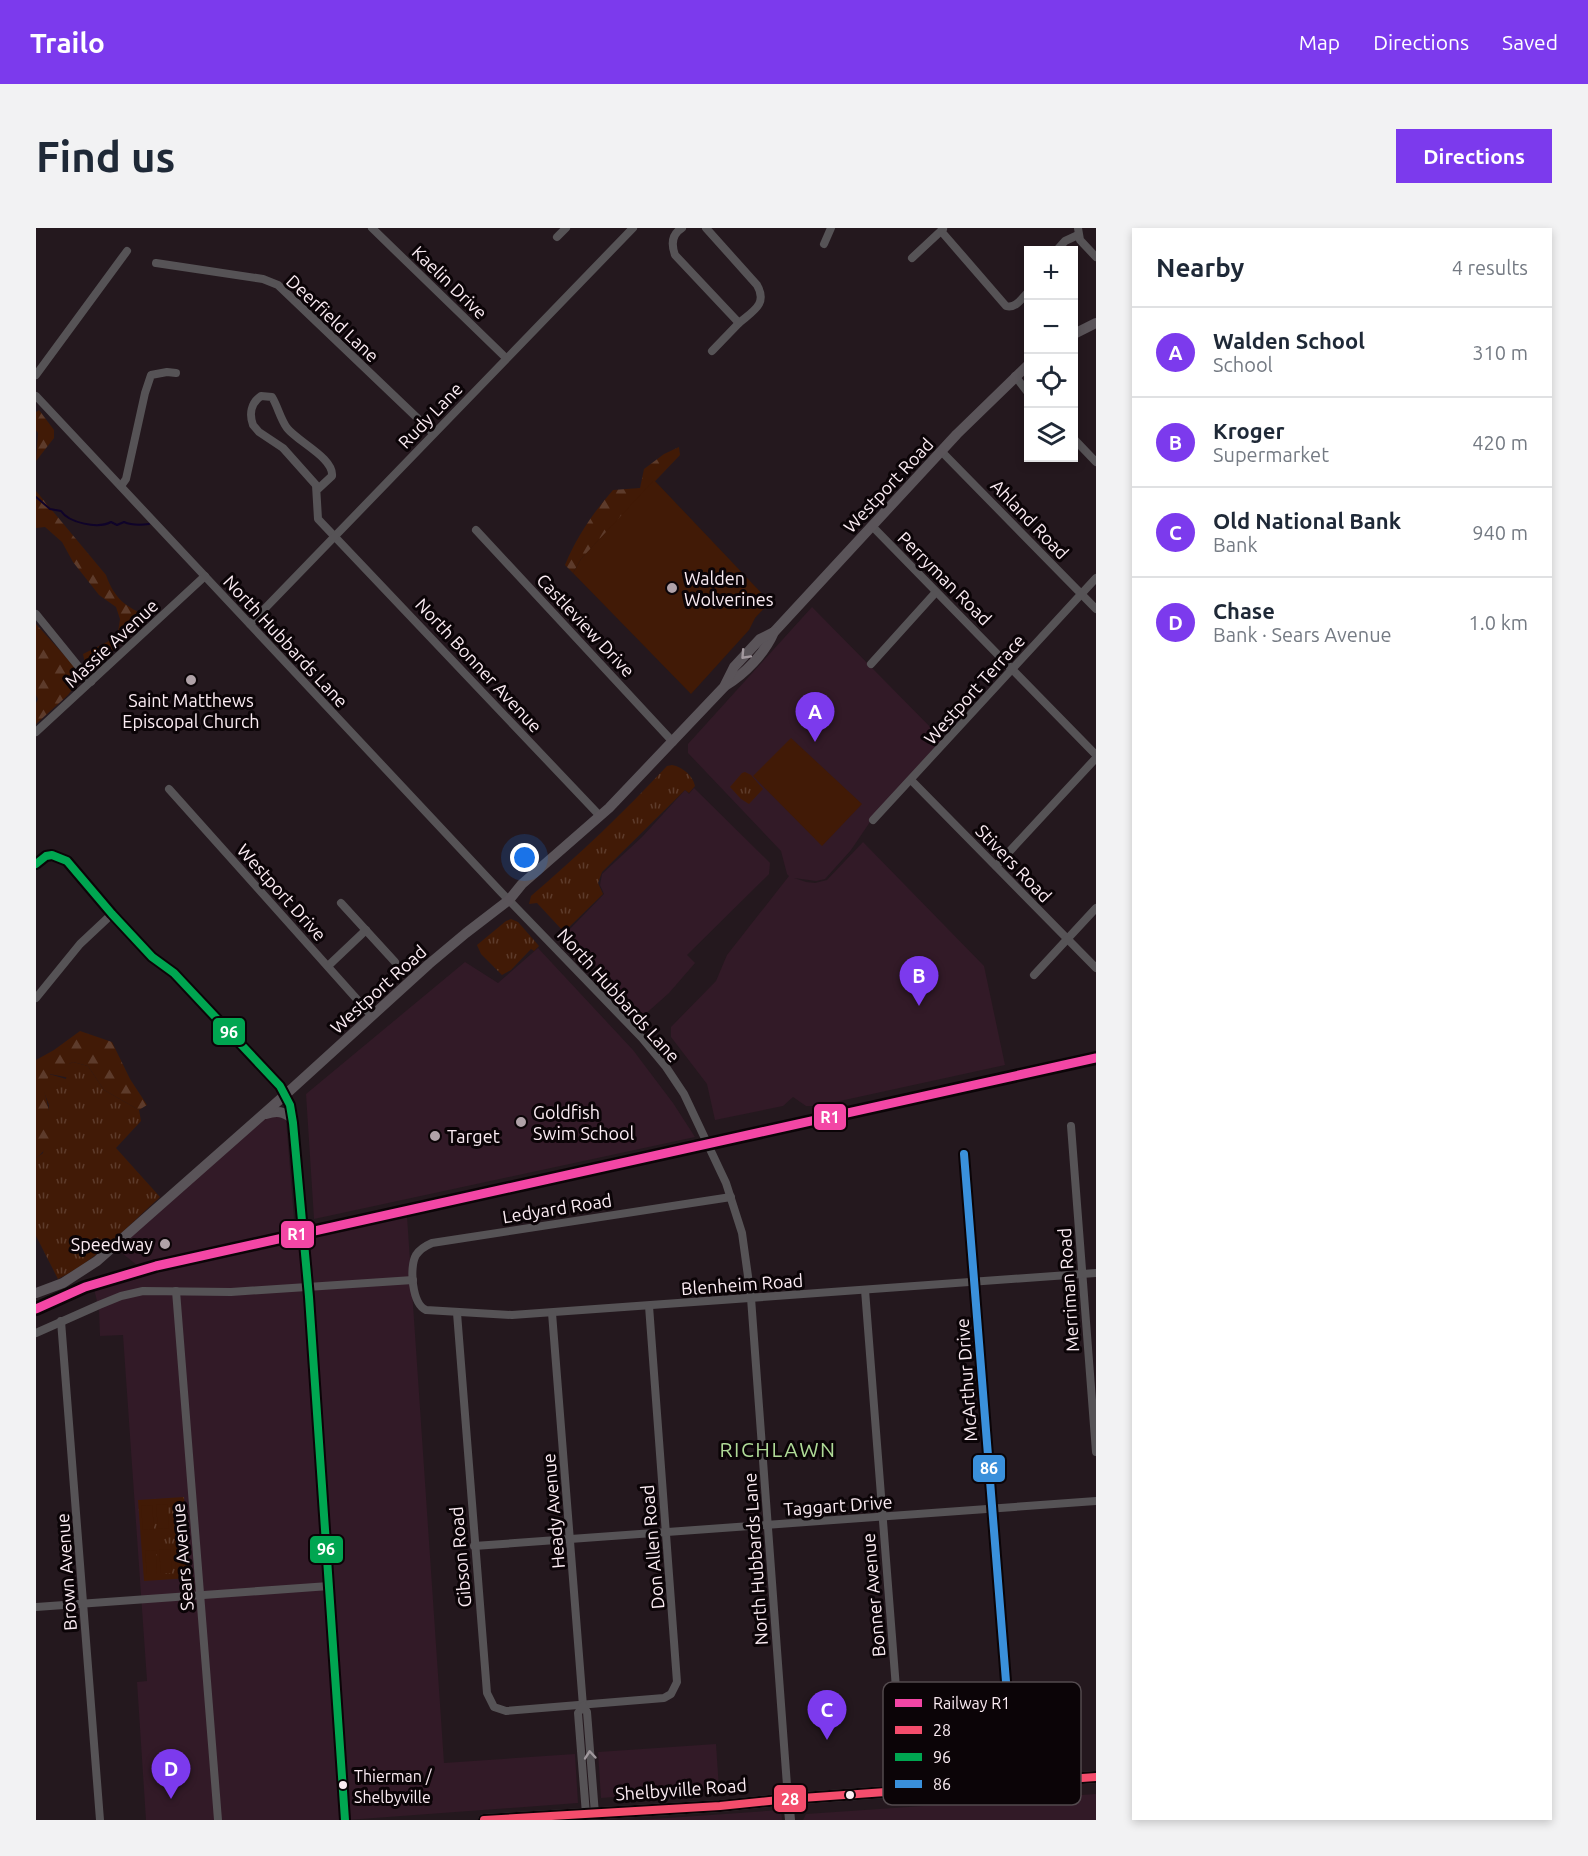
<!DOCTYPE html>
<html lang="en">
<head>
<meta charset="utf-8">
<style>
	:root { --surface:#fff; --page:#f2f2f3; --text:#1f2937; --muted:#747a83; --line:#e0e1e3; --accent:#7c3aed }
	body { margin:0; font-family:Ubuntu,sans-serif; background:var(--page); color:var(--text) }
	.controls { position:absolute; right:18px; top:18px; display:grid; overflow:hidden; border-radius:0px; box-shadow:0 3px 9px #0003 }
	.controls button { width:54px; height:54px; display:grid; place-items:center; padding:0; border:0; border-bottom:2px solid var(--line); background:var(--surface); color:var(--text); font:30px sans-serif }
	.you { position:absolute; left:489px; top:630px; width:21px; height:21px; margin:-15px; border:4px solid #fff; border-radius:50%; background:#1a73e8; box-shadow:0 0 0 9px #1a73e833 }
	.badge { display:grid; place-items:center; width:39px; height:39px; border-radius:50%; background:var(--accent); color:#fff; font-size:20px; font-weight:700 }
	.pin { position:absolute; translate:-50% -50px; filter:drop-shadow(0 2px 3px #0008) }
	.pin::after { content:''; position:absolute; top:32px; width:21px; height:18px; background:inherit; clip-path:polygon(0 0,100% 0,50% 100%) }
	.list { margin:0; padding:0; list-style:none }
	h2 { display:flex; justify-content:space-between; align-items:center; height:78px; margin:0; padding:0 24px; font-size:26px }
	h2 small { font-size:20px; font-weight:400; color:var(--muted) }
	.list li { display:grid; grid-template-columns:39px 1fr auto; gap:18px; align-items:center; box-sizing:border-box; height:90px; padding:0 24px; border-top:2px solid var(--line) }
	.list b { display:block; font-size:22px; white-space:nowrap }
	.list p { margin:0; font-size:20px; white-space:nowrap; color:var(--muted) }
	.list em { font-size:20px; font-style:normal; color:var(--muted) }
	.icon { flex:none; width:33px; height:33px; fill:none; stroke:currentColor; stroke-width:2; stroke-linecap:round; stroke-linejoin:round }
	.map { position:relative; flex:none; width:1060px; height:1592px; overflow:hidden; border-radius:0px }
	header { display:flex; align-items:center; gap:36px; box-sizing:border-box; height:84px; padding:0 30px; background:var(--accent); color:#fff }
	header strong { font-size:28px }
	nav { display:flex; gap:33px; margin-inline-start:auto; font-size:21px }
	.intro { display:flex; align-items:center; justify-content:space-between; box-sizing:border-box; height:144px; padding:0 36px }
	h1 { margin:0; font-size:42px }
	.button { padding:15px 27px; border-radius:0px; background:var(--accent); color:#fff; font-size:21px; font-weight:700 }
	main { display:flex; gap:36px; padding:0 36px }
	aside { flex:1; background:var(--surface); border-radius:0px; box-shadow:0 3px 9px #0003 }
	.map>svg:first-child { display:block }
	.built { fill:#321a27 }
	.grass { fill:url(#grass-tufts) }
	.forest { fill:url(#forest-firs) }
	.pitch { fill:#411a06 }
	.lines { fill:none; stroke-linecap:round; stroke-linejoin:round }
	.stream { stroke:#0f032a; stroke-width:2 }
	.street { stroke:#565356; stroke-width:8 }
	.secondary { stroke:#5a5459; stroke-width:10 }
	.primary { stroke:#5a5358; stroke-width:12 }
	.bus-1-casing { stroke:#0b0407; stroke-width:12 }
	.bus-2-casing { stroke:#0b0407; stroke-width:12 }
	.bus-3-casing { stroke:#0b0407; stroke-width:12 }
	.bus-1 { stroke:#f44d6c; stroke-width:8 }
	.bus-2 { stroke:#00a651; stroke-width:8 }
	.bus-3 { stroke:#3a90db; stroke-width:8 }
	.rail-1-casing { stroke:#0b0407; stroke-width:14 }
	.rail-1 { stroke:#f346a5; stroke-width:9 }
	.oneway { stroke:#a2989e }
	.oneway2 { stroke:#a0989d }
	.poi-dot { fill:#b0a2a8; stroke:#0b0407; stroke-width:2 }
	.bus-dot { fill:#fbecf3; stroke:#0b0407; stroke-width:2 }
	.labels { text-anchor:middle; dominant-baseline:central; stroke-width:6; stroke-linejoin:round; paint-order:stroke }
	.bus-label { font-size:16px; fill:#fbecf3; stroke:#0b0407; text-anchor:start }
	.street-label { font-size:18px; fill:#fbecf3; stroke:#0b0407 }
	.poi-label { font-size:18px; fill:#fbecf3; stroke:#0b0407; text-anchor:start }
	.quarter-label { font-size:21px; letter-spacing:1.5px; fill:#afda97; stroke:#0b0407 }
	.key { fill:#0b0407; stroke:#534a4e; stroke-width:1.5 }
	.key-label { font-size:16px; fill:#fbecf3 }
	.line-badge { stroke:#0b0407; stroke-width:2 }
	.badge-label { font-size:16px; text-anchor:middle; font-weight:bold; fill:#fff }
</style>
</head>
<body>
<header>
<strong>Trailo</strong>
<nav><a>Map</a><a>Directions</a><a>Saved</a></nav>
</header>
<div class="intro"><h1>Find us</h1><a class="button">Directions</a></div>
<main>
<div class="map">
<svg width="1060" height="1592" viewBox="0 0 1060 1592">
	<defs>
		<pattern id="grass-tufts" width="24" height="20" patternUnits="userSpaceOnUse" patternTransform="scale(1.5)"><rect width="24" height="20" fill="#411a06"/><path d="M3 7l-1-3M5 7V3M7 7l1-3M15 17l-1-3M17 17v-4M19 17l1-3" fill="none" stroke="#5d3b2b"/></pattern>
		<pattern id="forest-firs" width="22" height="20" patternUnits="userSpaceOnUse" patternTransform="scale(1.5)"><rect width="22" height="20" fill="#411a06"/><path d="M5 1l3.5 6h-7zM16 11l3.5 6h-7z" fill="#5d3b2b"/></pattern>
	</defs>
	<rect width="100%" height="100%" fill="#24181e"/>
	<g class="built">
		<polygon points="776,379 906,511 836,591 815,622 789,651 780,653 758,650 770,654 779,655 791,652 827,614 948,738 969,837 781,878 770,878 757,869 747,878 679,892 671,856 635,809 635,799 680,753 691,727 753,648 751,646 745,623 652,525 652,516"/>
		<polygon points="658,560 734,635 733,646 651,727 659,735 633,765 606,789 530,705 568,666 564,657 566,646 606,609 649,562 653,566"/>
		<polygon points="502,720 597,822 637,875 659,909 278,991 270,866 429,734 462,755"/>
		<polygon points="244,887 250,892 259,1003 102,1038 81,1021 231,888"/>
		<polygon points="371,988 408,1535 539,1526 542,1575 311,1592 110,1592 101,1454 111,1453 87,1107 64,1108 63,1081 58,1061 132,1038"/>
		<polygon points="680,1516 683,1561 565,1570 562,1524"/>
		<polygon points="1060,1566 1060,1592 767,1592 770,1586"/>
		<polygon points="745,1582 746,1592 603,1592"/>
	</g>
	<g class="grass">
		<path d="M636 537C647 539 657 548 659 558L653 565 649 562 566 644 562 655 567 666 528 704 501 675 493 676 495 668C543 627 588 584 631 538Z"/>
		<polygon points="709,544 715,547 727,561 713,576 705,571 694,559 706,545"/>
		<polygon points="475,691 482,694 503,718 498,723 495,721 475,742 466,747 445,726 441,717 470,693"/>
		<path d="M37 834 52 838 68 862 103 882 105 893 80 920 124 969C92 998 61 1032 22 1051L0 1008V930L7 925 13 877 6 859 13 846 30 851 33 836Z"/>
		<polygon points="148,1269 154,1350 108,1353 102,1272"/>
	</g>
	<g class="forest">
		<polygon points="3,182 18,202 18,210 0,233 2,205 0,202 0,184"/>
		<path d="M643 219 644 227 545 331 537 345 529 337C541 308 557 285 577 262L604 260 608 241 628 226Z"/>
		<path d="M0 263 70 347C78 370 90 380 113 388L69 431 55 439 49 435 47 426 73 413 82 404 84 391 80 379 63 367 37 334 26 314 9 299 0 300Z"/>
		<polygon points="0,396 38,438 42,454 32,467 0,496 0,475 2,471 0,467"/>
		<path d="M44 803 76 814 94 851 111 877 103 882 68 862 52 838 37 834 33 836 34 850 14 846 7 859C13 880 23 915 0 930V832L18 822Z"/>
	</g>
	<g class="pitch">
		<polygon points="618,252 734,374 719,390 713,402 655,466 537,345 545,331"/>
		<polygon points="755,510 826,576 786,618 717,548"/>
		<polygon points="131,1276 133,1300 122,1301 120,1277"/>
		<polygon points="116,1277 118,1301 107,1302 105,1278"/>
		<polygon points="149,1320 150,1344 140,1345 138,1321"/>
		<polygon points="134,1321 136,1345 125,1345 123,1322"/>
		<polygon points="120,1322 121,1346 111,1346 109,1323"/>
	</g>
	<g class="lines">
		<path class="stream" d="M0 269 14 281 25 283C33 295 62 301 75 294L81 297 88 294C95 297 105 297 113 296"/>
		<g class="street">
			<polyline points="336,0 470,130"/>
			<path d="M646 0C636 6 635 16 639 27L703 95C717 83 732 76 721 57L670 0"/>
			<polyline points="1042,0 1044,12 1060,29"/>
			<path d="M905 3 970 78C980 81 986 70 993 63"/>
			<polyline points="521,9 530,0"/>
			<polyline points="788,16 795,0"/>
			<polyline points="1021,22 1029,13 1042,7"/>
			<polyline points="876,30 907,1"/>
			<polyline points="120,35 227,51 242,57 397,205"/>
			<polyline points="676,123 703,95"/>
			<polyline points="0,147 91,23"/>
			<polyline points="979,148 993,166"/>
			<polyline points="0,168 463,662 606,810 630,839 648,866 690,955 706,1005 715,1070 752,1571"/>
			<polyline points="1038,211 1060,234"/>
			<polyline points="906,224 1060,381"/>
			<polyline points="85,258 90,251 109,165 115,147 131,144 140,145"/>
			<path d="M282 261 296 248C298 230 262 214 251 200 244 190 242 179 236 169L225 168C215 175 213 186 217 197L223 204 247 220 280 257 282 291 564 588"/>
			<polyline points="836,298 1060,527"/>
			<polyline points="440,302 637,514"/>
			<polyline points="0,386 55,454"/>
			<polyline points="214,396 597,0"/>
			<polyline points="835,436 900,364"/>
			<polyline points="0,504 169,348"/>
			<polyline points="875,552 1060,740"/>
			<polyline points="133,561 335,787"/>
			<polyline points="837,592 1060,350"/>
			<polyline points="0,636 10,628 16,627 31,633 76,686 116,729 138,745 244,858 254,877 257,895 273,1069 309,1592"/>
			<polyline points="960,638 1060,530"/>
			<polyline points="305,675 359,734"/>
			<polyline points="292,738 330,702"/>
			<polyline points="998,747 1060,680"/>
			<polyline points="0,770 44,716 76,686"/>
			<polyline points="1035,898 1060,1224"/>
			<polyline points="928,926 971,1466 976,1555"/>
			<path d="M695 969 396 1015C389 1018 384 1021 380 1027 373 1039 376 1076 390 1082L476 1087 1060 1045"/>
			<polyline points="829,1062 868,1563"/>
			<polyline points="140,1063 182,1592"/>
			<polyline points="421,1085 451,1465 458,1479 470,1483 628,1470 635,1466 641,1454 613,1078"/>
			<polyline points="516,1085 547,1478"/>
			<polyline points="25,1093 64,1592"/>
			<polyline points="0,1105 63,1077 85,1068 107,1063 195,1064 377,1052"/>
			<polyline points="438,1318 1060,1273"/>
			<polyline points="0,1379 293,1358"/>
			<polyline points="550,1586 542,1485 547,1478 551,1484 559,1586"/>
		</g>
		<g class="secondary">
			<polyline points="1038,106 1060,95"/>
			<path d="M689 458C709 446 729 425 738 404L921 206 993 136"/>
			<path d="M230 886C242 882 247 884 256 890"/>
			<polyline points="0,1065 27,1055 61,1033 249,867 393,736 430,705 473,672 486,656 573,580 688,459 698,439 724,411 738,404"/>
			<polyline points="752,1571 754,1592"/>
		</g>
		<polyline class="primary" points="448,1592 684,1578 752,1571 1060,1549"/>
		<defs>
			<polyline id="bus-1" points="448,1592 684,1578 752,1571 1060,1549"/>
			<polyline id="bus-2" points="0,636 10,628 16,627 31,633 76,686 116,729 138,745 244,858 254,877 257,895 273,1069 309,1592"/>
			<polyline id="bus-3" points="928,926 971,1466 976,1555"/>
		</defs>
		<use href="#bus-1" class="bus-1-casing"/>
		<use href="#bus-2" class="bus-2-casing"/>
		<use href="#bus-3" class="bus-3-casing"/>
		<use href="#bus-1" class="bus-1"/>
		<use href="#bus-2" class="bus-2"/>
		<use href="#bus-3" class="bus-3"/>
		<defs>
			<polyline id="rail-1" points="0,1081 49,1059 120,1038 1060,830"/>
		</defs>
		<use href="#rail-1" class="rail-1-casing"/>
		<use href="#rail-1" class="rail-1"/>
	</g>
	<defs><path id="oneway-chevron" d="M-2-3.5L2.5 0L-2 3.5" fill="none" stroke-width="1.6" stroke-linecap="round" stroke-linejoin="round" transform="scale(1.5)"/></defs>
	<use class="oneway" href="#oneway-chevron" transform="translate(709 427) rotate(133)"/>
	<use class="oneway2" href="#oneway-chevron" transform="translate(554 1527) rotate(-95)"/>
	<g class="poi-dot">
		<circle cx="636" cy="360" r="6"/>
		<circle cx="155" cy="452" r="6"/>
		<circle cx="485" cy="894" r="6"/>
		<circle cx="399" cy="908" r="6"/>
		<circle cx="129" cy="1016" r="6"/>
	</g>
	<g class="bus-dot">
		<circle cx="307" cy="1557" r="5"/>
		<circle cx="814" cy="1567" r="5"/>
	</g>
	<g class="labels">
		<g class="bus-label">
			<text x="318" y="1548">Thierman /<tspan x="318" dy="21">Shelbyville</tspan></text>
		</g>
		<g class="street-label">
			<text transform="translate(414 54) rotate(44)">Kaelin Drive</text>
			<text transform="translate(297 90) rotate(43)">Deerfield Lane</text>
			<text transform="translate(394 187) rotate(-46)">Rudy Lane</text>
			<text transform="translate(852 257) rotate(-47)">Westport Road</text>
			<text transform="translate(994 291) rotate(46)">Ahland Road</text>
			<text transform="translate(909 350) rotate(45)">Perryman Road</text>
			<text transform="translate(550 397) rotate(47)">Castleview Drive</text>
			<text transform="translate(250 413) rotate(47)">North Hubbards Lane</text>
			<text transform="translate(75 415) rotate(-43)">Massie Avenue</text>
			<text transform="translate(443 437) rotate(47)">North Bonner Avenue</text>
			<text transform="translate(938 461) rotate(-48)">Westport Terrace</text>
			<text transform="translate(978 635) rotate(46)">Stivers Road</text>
			<text transform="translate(246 664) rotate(48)">Westport Drive</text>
			<text transform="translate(342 761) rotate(-42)">Westport Road</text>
			<text transform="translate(583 767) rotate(48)">North Hubbards Lane</text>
			<text transform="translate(521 980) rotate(-9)">Ledyard Road</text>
			<text transform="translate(706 1056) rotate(-4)">Blenheim Road</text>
			<text transform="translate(1032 1062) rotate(-94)">Merriman Road</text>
			<text transform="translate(930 1152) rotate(-94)">McArthur Drive</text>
			<text transform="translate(802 1277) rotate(-4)">Taggart Drive</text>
			<text transform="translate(517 1283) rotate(-95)">Heady Avenue</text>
			<text transform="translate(616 1319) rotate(-95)">Don Allen Road</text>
			<text transform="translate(146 1329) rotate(-95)">Sears Avenue</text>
			<text transform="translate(424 1329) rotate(-95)">Gibson Road</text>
			<text transform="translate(719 1331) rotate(-94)">North Hubbards Lane</text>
			<text transform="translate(30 1344) rotate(-94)">Brown Avenue</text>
			<text transform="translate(837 1367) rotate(-95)">Bonner Avenue</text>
			<text transform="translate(645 1561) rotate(-4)">Shelbyville Road</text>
		</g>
		<g class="poi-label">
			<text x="648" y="350">Walden<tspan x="648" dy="21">Wolverines</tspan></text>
			<text x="155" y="472" text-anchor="middle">Saint Matthews<tspan x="155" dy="21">Episcopal Church</tspan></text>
			<text x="497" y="884">Goldfish<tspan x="497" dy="21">Swim School</tspan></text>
			<text x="411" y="908">Target</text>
			<text x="117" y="1016" text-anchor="end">Speedway</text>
		</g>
		<g class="quarter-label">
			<text x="742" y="1221">RICHLAWN</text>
		</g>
	</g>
	<rect x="847" y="1454" width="198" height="123" rx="9" class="key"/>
	<rect x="859" y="1471" width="27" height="8" fill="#f346a5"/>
	<rect x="859" y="1498" width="27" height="8" fill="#f44d6c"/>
	<rect x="859" y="1525" width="27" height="8" fill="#00a651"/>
	<rect x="859" y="1552" width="27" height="8" fill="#3a90db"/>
	<g class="key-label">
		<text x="897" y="1481">Railway R1</text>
		<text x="897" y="1508">28</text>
		<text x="897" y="1535">96</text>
		<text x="897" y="1562">86</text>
	</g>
	<g class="line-badge">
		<rect x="176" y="789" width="34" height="29" rx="6" fill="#00a651"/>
		<rect x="777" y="875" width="34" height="28" rx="6" fill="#f346a5"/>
		<rect x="244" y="992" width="35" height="29" rx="6" fill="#f346a5"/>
		<rect x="936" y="1226" width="34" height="29" rx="6" fill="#3a90db"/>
		<rect x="273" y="1307" width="35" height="29" rx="6" fill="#00a651"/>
		<rect x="737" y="1556" width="34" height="29" rx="6" fill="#f44d6c"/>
	</g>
	<g class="badge-label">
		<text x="193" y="810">96</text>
		<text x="794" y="895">R1</text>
		<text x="261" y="1012">R1</text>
		<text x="953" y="1246">86</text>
		<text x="290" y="1327">96</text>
		<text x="754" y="1577">28</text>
	</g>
</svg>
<div class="controls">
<button>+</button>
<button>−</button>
<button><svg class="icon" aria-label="locate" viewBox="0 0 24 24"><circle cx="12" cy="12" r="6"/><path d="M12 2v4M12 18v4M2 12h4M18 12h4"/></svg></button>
<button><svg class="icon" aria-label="layers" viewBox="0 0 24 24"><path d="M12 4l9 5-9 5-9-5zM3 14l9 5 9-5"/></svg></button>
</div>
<div class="you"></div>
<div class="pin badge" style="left:779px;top:514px">A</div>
<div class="pin badge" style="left:883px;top:778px">B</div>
<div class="pin badge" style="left:791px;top:1512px">C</div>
<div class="pin badge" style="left:135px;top:1571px">D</div>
</div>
<aside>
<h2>Nearby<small>4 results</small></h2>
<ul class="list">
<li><span class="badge">A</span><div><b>Walden School</b><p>School</p></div><em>310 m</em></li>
<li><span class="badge">B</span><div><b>Kroger</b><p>Supermarket</p></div><em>420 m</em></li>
<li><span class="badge">C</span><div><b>Old National Bank</b><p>Bank</p></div><em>940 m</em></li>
<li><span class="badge">D</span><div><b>Chase</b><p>Bank · Sears Avenue</p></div><em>1.0 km</em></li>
</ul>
</aside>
</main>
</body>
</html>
